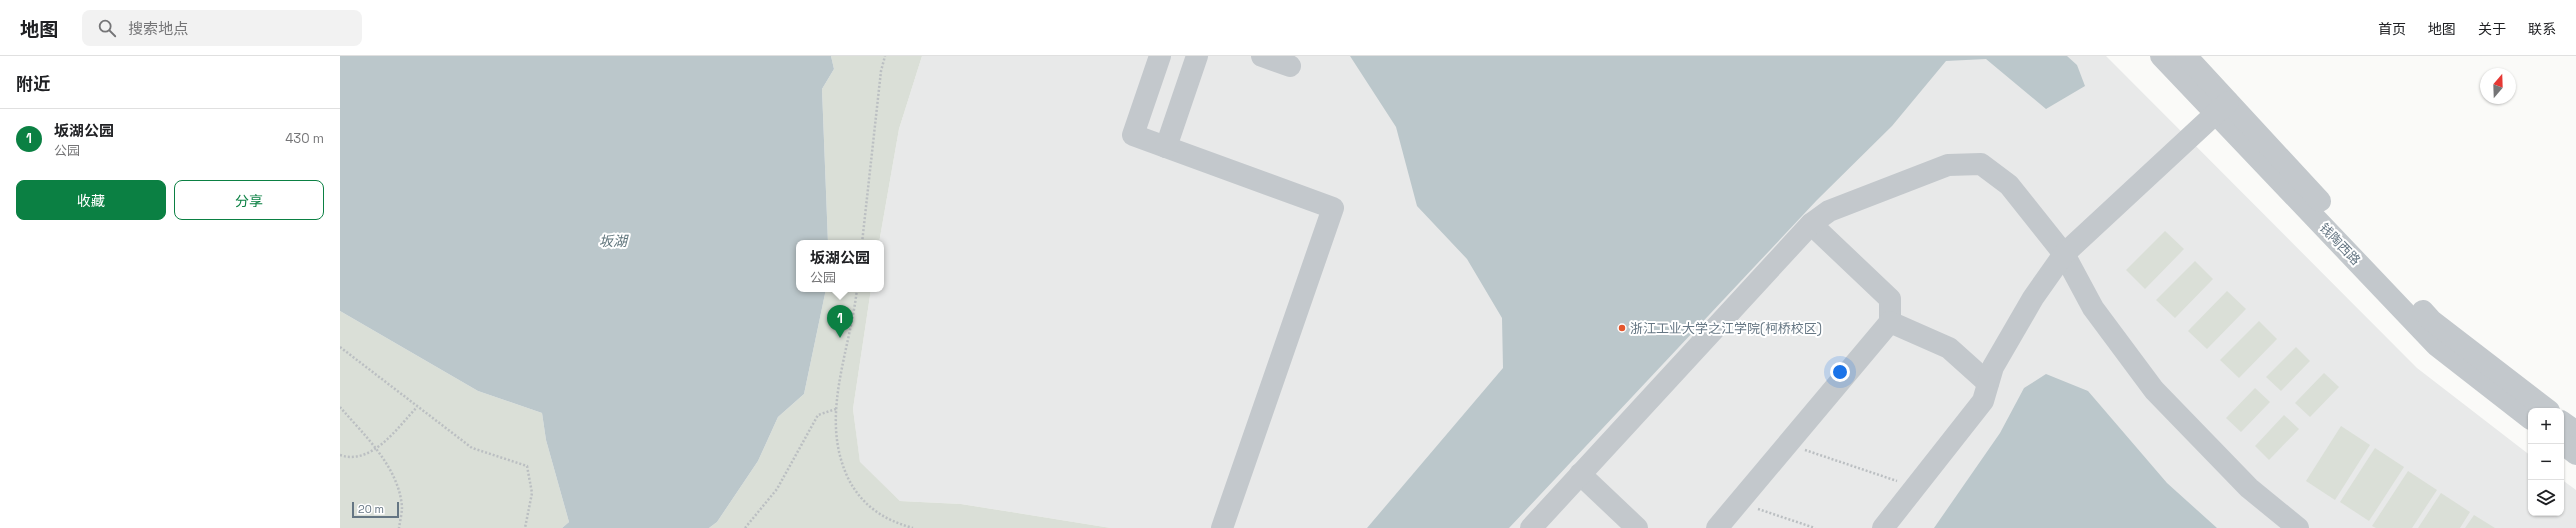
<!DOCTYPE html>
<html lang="zh">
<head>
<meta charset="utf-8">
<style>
	:root { --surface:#fff; --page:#f2f2f2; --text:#202124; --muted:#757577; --line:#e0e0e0; --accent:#0b8043 }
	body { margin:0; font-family:"Space Grotesk","Noto Sans SC",sans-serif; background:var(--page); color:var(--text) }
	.controls { position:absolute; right:12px; bottom:12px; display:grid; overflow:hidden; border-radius:8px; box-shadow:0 1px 3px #0004 }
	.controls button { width:36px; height:36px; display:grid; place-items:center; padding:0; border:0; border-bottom:1px solid var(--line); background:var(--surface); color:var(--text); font:20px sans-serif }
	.compass { position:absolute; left:2140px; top:12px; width:36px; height:36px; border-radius:50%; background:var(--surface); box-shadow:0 1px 3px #0004; rotate:19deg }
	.scale { position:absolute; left:12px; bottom:10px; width:47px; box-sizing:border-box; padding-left:4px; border:2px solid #657683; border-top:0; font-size:11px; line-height:14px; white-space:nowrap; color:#657683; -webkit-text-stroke:3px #fff; paint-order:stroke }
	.you { position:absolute; left:1500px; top:316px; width:14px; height:14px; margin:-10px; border:3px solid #fff; border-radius:50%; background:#1a73e8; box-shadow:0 0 0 6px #1a73e833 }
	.badge { display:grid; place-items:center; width:26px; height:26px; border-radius:50%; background:var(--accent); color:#fff; font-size:13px; font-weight:700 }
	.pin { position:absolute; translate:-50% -33px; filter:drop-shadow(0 1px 2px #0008) }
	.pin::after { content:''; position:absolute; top:21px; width:14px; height:12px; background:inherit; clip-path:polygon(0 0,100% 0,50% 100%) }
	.popup { position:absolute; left:456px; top:184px; width:88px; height:52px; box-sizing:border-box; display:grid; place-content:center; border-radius:8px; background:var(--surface); filter:drop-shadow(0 1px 3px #0005); font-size:13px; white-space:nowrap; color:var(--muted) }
	.popup b { font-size:15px; color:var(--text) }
	.popup::after { content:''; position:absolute; left:50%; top:100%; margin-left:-8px; border:8px solid transparent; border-top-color:var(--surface) }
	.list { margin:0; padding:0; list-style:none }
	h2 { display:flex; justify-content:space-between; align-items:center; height:52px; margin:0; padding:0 16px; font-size:17px }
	h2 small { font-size:13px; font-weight:400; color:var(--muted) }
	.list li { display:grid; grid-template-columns:26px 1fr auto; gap:12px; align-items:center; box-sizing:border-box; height:60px; padding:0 16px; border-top:1px solid var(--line) }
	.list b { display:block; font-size:15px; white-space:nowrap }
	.list p { margin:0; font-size:13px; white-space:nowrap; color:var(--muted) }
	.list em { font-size:13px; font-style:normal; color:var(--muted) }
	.actions { display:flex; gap:8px; padding:12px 16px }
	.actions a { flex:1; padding:9px 0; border:1px solid var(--accent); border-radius:8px; text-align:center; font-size:14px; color:var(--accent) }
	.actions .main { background:var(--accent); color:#fff }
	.icon { flex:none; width:22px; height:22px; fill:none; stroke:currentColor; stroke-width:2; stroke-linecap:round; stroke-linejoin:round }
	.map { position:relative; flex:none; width:2236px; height:472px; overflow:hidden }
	header { display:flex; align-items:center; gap:24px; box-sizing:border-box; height:56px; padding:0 20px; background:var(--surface); border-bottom:1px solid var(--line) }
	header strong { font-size:19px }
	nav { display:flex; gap:22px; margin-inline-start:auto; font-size:14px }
	.search { width:280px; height:36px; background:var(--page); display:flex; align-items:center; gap:10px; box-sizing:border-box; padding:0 14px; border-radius:8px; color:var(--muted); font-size:15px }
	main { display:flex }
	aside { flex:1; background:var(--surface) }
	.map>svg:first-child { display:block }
	.built { fill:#e8e9e9 }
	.green { fill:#dadfd7 }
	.water { fill:#bbc7cb }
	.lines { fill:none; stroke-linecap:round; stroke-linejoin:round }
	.path { stroke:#bbbfc2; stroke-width:2.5; stroke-dasharray:2 2; stroke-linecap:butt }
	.minor { stroke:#c3c8cc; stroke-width:22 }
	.poi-dot { fill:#e4572e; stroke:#fff; stroke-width:1.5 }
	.labels { text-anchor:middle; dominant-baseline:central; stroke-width:4; stroke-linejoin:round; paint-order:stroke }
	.street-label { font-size:13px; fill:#657683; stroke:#fff }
	.poi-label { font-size:13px; fill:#657683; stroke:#fff; text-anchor:start }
	.water-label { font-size:14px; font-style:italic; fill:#60757c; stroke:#fff }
</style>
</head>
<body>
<header>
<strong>地图</strong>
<div class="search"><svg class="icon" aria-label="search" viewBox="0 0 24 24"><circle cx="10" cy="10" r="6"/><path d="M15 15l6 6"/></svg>搜索地点</div>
<nav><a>首页</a><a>地图</a><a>关于</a><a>联系</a></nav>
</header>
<main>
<aside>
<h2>附近<small></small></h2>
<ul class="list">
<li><span class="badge">1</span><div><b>坂湖公园</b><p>公园</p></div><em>430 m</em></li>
</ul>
<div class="actions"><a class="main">收藏</a><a>分享</a></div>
</aside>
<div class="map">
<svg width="2236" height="472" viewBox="0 0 2236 472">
	<rect width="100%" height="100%" fill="#fafaf8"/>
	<polygon class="built" points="582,0 1766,0 2077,312 2191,400 2191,457 2221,457 2221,423 2236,434 2236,472 771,472 621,448 560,445 520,407 513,353 531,233 541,233 539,187 559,73"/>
	<g class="green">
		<polygon points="491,0 582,0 559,73 539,187 488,187 482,33 494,13"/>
		<polygon points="1825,175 1844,193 1805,233 1786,214"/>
		<polygon points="1855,205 1873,223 1835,262 1816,244"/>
		<polygon points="486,233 531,233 513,353 520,406 560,445 621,448 771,472 369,472 377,466 418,405 438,361 464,338"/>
		<polygon points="1887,235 1906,253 1867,293 1848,275"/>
		<polygon points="0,255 138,335 202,357 206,384 229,466 222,472 0,472"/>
		<polygon points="1919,265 1937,283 1899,322 1880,304"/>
		<polygon points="1956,291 1970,305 1941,335 1926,321"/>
		<polygon points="1984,317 1999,331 1970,361 1955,347"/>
		<polygon points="1915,332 1930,346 1901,376 1886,362"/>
		<polygon points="1944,359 1959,373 1929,404 1915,390"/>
		<polygon points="2001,370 2030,389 1995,444 1966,425"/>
		<polygon points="2035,392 2064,411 2029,465 2000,446"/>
		<polygon points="2068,415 2097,434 2072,472 2036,472 2032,470"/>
		<polygon points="2101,437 2130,456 2120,472 2078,472"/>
		<polygon points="2134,459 2155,472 2125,472"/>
	</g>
	<g class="water">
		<polygon points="0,0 491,0 494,13 482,33 488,187 459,187 459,233 486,233 464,338 438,361 418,405 377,466 369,472 222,472 229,466 206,384 202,357 138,335 0,255"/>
		<polygon points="1010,0 1727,0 1737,9 1745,30 1706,53 1646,3 1606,5 1552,70 1477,144 1169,472 1027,472 1163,312 1162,262 1127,203 1077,150 1056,71"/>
		<polygon points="1706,318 1748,335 1827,427 1877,472 1594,472 1660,377 1684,332"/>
	</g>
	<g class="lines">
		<g class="path">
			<polyline points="522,187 541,15 545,0"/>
			<path d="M517 233C510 296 479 361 508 422 522 450 544 464 573 472"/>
			<polyline points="0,291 132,392 187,410 192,437 185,472"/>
			<path d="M0 351C24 379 59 411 62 451 62 457 60 465 59 472"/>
			<polyline points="1465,394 1557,425"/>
			<path d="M0 399C32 410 58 371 77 351"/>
			<polyline points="1418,453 1475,472"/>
			<polyline points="405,472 437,433 478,359 496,353"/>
		</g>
		<g class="minor">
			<polyline points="820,0 793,79 993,152 882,472"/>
			<polyline points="922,0 950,10"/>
			<polyline points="1821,0 2096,289 2191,363"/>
			<polyline points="1846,0 1980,145"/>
			<polyline points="826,91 857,0"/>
			<polyline points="1471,168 1550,243 1550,266"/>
			<polyline points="2083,255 2092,265 2209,355"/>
			<polyline points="2221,365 2236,376"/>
			<polyline points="2221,386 2236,398"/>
			<polyline points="1240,418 1297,472"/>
			<polyline points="1191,472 1471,168 1489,155 1608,109 1641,108 1669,129 1724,198 1753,252 1814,334 1909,432 1958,472"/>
			<polyline points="1377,472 1550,266 1609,292 1648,327"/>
			<polyline points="1543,472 1643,345 1653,311 1693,242 1724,198 1888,46"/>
		</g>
	</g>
	<circle class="poi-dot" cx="1282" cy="272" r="4"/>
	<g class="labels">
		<g class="street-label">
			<text transform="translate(2000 188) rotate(46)">钱陶西路</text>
		</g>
		<g class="poi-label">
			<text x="1290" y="272">浙江工业大学之江学院(柯桥校区)</text>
		</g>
		<g class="water-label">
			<text x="273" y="185">坂湖</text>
		</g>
	</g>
</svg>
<div class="controls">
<button>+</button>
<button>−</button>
<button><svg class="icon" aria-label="layers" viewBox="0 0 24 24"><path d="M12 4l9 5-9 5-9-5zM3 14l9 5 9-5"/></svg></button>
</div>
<svg class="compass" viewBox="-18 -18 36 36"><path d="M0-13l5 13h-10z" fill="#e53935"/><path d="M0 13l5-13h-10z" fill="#757577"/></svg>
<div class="scale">20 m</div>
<div class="you"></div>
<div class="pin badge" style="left:500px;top:282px">1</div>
<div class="popup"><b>坂湖公园</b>公园</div>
</div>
</main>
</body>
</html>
